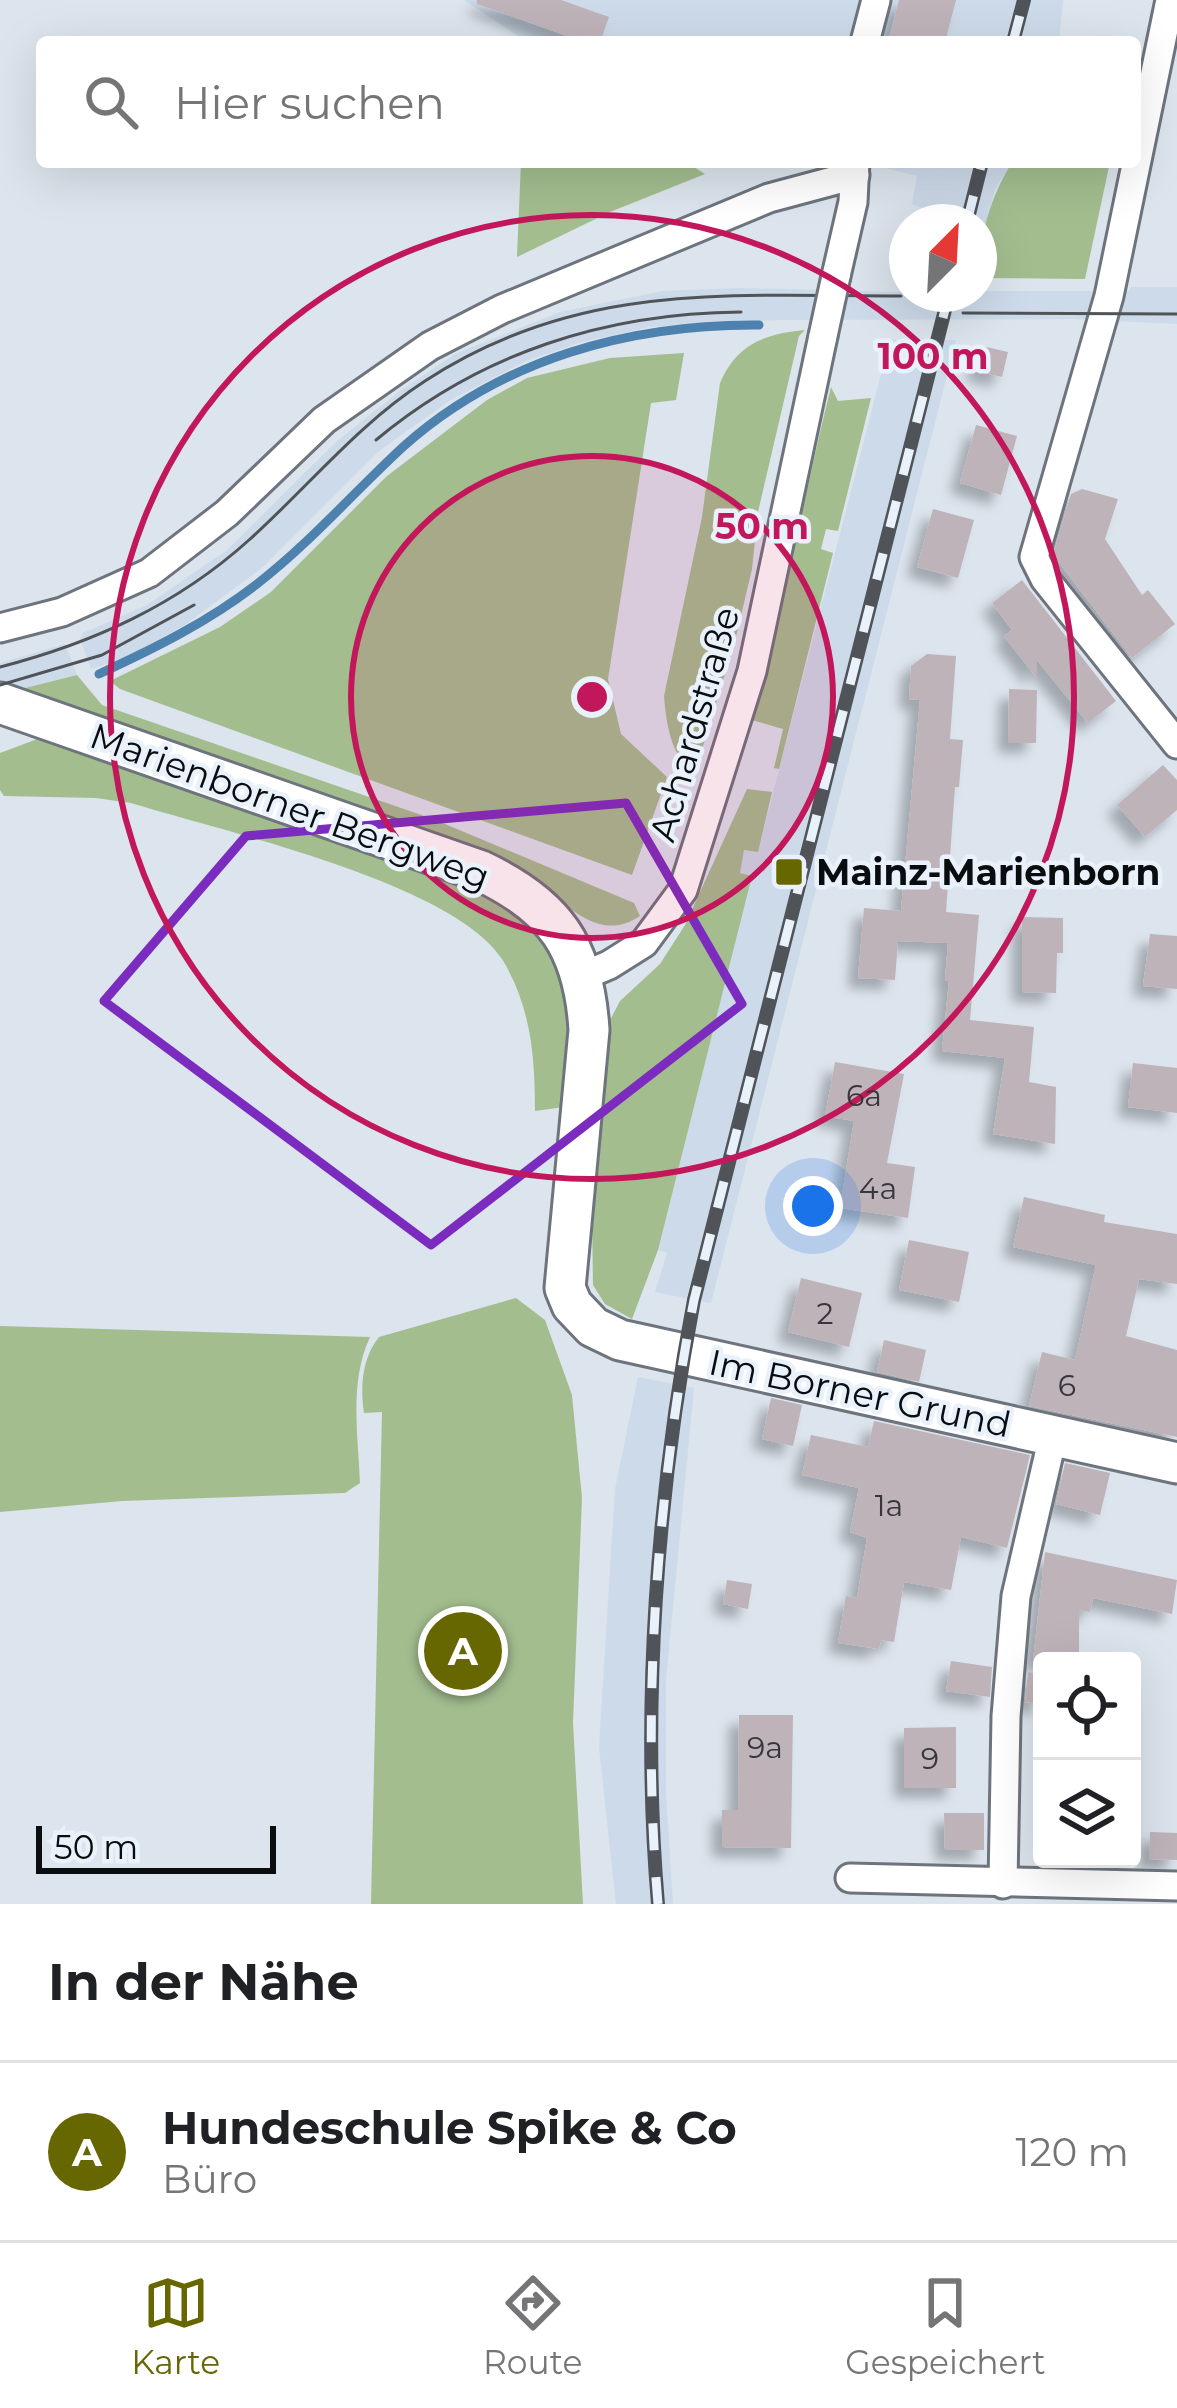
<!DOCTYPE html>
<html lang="de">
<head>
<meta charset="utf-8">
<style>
	:root { --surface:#fff; --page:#f2f2f2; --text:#202124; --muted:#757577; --line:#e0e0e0; --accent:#676702 }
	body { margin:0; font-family:Montserrat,sans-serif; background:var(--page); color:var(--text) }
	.controls { position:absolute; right:36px; bottom:36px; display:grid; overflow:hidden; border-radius:12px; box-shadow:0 12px 48px #0002 }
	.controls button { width:108px; height:108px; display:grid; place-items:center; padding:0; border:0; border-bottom:3px solid var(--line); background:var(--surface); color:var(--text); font:60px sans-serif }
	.compass { position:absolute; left:889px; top:204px; width:108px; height:108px; border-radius:50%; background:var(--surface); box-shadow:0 12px 48px #0002; rotate:24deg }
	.scale { position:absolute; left:36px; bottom:30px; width:240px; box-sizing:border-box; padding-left:12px; border:6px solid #0a0d10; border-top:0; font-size:33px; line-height:42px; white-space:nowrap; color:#0a0d10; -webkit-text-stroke:9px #e9f1fb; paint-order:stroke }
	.you { position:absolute; left:813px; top:1206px; width:42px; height:42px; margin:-30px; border:9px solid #fff; border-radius:50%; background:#1a73e8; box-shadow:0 0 0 18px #1a73e833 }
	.badge { display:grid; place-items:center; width:78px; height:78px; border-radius:50%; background:var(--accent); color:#fff; font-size:39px; font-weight:700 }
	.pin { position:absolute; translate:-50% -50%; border:6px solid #fff; box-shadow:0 3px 12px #0006 }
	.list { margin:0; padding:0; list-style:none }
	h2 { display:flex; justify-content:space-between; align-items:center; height:156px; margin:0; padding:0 48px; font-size:51px }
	h2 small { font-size:39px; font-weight:400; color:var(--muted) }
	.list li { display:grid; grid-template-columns:78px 1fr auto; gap:36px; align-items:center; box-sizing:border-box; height:180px; padding:0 48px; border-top:3px solid var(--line) }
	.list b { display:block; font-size:45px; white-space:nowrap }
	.list p { margin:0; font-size:39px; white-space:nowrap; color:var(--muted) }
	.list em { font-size:39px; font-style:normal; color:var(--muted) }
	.icon { flex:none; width:66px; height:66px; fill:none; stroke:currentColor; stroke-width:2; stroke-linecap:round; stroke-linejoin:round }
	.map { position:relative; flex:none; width:1177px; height:1904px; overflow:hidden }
	.search { position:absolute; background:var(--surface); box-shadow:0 12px 48px #0002; left:36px; right:36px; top:36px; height:132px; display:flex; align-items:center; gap:30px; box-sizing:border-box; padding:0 42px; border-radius:12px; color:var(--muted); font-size:45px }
	.sheet { height:336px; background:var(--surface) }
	nav { display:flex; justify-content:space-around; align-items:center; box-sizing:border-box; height:168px; border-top:3px solid var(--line); background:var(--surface); font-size:33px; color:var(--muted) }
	nav a { display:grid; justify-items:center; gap:6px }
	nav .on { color:var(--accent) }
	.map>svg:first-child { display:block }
	.built { fill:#cddae9 }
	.green { fill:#a3bd8f }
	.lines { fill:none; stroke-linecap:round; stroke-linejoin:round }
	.stream { stroke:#4d82ae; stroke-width:9 }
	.building { fill:#beb3b9; filter:url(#shadow) }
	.street-casing { stroke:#6e747d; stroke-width:33 }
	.secondary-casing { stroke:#6e747d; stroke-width:45 }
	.street { stroke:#fff; stroke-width:27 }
	.secondary { stroke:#fff; stroke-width:39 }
	.tram { stroke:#505459; stroke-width:3 }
	.rail-casing { stroke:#505459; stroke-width:14 }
	.rail { stroke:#e9f1fb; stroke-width:9; stroke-dasharray:27; stroke-linecap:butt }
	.street-bridge-casing { stroke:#6e747d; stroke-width:33; stroke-linecap:butt }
	.street-bridge { stroke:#fff; stroke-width:27 }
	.marked { fill:none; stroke:#7b2cbf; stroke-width:9; stroke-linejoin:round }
	.ring { fill:none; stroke:#c2185b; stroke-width:6 }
	.poi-dot { fill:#676702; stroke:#e9f1fb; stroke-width:4.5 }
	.labels { text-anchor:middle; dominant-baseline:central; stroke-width:9; stroke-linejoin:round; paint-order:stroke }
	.number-label { font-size:30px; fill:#37363a }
	.street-label { font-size:36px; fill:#0a0d10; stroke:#e9f1fb }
	.poi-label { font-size:36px; font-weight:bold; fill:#0a0d10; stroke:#e9f1fb; text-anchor:start }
	.centre { fill:#c2185b; stroke:#e9f1fb; stroke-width:6 }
	.ring-label { font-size:36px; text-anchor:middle; font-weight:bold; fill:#c2185b; stroke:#e9f1fb; stroke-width:9; stroke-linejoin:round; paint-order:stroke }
</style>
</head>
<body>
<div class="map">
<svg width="1177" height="1904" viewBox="0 0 1177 1904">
	<defs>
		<filter id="shadow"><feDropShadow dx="-10" dy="10" stdDeviation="6" flood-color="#0004"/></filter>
	</defs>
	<rect width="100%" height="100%" fill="#dce4ed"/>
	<g class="built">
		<polygon points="464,0 1063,0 1059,42 527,42"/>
		<polygon points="861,162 1012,162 995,189 979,250 979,222 920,222 923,208 912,204 917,176"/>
		<polygon points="1131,287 1177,287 1177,324 1072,319 777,320 649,327 582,342 526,361 452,399 379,451 263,567 182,627 119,660 91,669 80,639 83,633 147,605 227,550 336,442 397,393 455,354 560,312 663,291 739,288 979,294 979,291 1129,291"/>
		<polygon points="890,340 956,340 711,1303 655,1292 667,1253 658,1250 752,876 739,873 744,849 758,851"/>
		<polygon points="65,644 77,675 9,692 0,688 0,663"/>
		<polygon points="638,1377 694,1388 666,1680 666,1794 673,1904 616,1904 599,1747 615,1489"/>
	</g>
	<g class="green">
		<polygon points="521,162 686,162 705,174 610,212 517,257"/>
		<path d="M1012 162H1110L1085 279 979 278C979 236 990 198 1012 162Z"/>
		<path d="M805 330 799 336 758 512 752 569 735 641 695 772C671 760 666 721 664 696L702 517 720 383C737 344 764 334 805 330Z"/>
		<polygon points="684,353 676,400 651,403 608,679 621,734 667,777 632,875 120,689 110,681 220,627 271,592 387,476 487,400 527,378 610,358"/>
		<path d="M831 387 838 401 871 398 838 531 826 529 821 549 833 553 779 769 774 768 783 729 752 720C784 611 803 498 831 387Z"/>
		<path d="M77 675 102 705 433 819 634 903 640 916C592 949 555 888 516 868L9 692Z"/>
		<path d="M40 738 59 740 461 877 529 921 557 964 569 1005 572 1042 564 1107 535 1111C535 1057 531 1006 502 959 452 882 221 831 131 803L96 798 4 796 0 790V753Z"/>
		<polygon points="747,789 772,792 758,852 744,850 740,873 752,876 658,1250 632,1319 605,1304 593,1285 591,1147 606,1028 620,1001 660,964 685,925"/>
		<path d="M516 1298 545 1320 572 1395 582 1498 573 1723 583 1904H371L382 1412 364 1413C360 1387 362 1358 379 1337Z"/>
		<path d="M0 1326 370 1337C349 1382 358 1434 360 1483L345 1493 122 1501 0 1512Z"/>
	</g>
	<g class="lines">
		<path class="stream" d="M99 674C155 648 208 622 257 584 310 543 355 491 404 446 502 359 629 324 759 325"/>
	</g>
	<g class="building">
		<polygon points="477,0 561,0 609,17 600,42 584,42 477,4"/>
		<polygon points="899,0 956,0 945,42 888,42"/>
		<polygon points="982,346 1008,352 1002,377 976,371"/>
		<polygon points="976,425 1017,436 1001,495 960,483"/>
		<polygon points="1082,489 1118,499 1105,539 1142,595 1148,590 1175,624 1132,658 1053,555 1071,494"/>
		<polygon points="933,509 974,520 958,578 917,567"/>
		<polygon points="1022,580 1116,701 1088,723 1037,660 1037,678 1004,636 1012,630 992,603"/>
		<polygon points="927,654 956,656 950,739 963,740 959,787 955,787 946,912 979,915 970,1020 1034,1027 1029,1082 1056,1087 1055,1144 993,1134 1005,1058 942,1051 949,981 945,981 948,943 898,941 895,980 858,978 864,908 901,911 920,700 909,699 911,666"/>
		<polygon points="1009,689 1037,690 1036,743 1008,743"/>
		<polygon points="1163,765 1177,780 1177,810 1145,837 1117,805"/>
		<polygon points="1022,917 1063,918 1063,953 1057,953 1056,993 1022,992"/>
		<polygon points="1150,934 1177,936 1177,989 1143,986"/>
		<polygon points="835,1062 904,1074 887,1163 915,1167 908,1218 840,1208 854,1121 825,1116"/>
		<polygon points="1133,1063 1177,1068 1177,1113 1128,1107"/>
		<polygon points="1024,1197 1105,1215 1104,1222 1177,1234 1177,1284 1139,1279 1126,1336 1177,1350 1177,1437 1029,1406 1042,1352 1075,1360 1096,1265 1013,1247"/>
		<polygon points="909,1240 969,1252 959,1302 899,1290"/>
		<polygon points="801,1278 862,1293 849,1347 788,1332"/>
		<polygon points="884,1340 926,1350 919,1382 877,1372"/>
		<polygon points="771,1398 802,1405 793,1446 762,1439"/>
		<polygon points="874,1421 1030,1455 1007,1548 961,1537 951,1590 904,1582 894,1642 881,1640 879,1649 838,1643 846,1596 857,1598 867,1538 850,1532 859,1488 802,1475 811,1435 868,1447"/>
		<polygon points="1065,1463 1110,1473 1100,1515 1056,1504"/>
		<polygon points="1045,1552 1177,1580 1172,1614 1093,1598 1090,1612 1079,1610 1079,1661 1033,1661"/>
		<polygon points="727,1580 752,1584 748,1609 723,1604"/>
		<polygon points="951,1661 992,1667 990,1697 946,1691"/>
		<polygon points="1028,1672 1042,1674 1042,1704 1025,1702"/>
		<polygon points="739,1715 793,1715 791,1848 722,1847 722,1810 738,1810"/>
		<polygon points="956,1727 956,1788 904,1788 904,1728"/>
		<polygon points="944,1813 984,1813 984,1850 945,1850"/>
		<polygon points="1150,1832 1177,1833 1177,1860 1149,1859"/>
	</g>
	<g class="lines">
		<defs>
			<g id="street">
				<polyline points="1170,0 1109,296 1034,557 1045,579 1177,744"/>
				<polyline points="865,42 876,0"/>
				<polyline points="836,276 853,202 855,162"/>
				<polyline points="0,628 62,612 149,573 227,513 324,420 430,346 502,309 769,198 855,175"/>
				<polyline points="583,976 609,965 644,943 683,890 752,671 823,336"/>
				<polyline points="850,1878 1177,1886"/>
				<polyline points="1003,1884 1006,1716 1016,1596 1053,1436"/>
			</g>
			<path id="secondary" d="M0 703 481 871C555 906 584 947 589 1030L565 1288 572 1305 593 1327 620 1340 1177 1463"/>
		</defs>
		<use href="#street" class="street-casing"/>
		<use href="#secondary" class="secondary-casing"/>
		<use href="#street" class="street"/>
		<use href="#secondary" class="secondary"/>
		<g class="tram">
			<polyline points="963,313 1177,314"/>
			<path d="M376 440C480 353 606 313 741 312"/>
			<path d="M0 667C93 643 177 605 249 540 308 487 357 425 425 381 578 281 729 296 901 296"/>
			<polyline points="0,685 102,655 194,605"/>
		</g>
		<defs>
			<g id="rail">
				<polyline points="1013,42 1024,0"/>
				<polyline points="967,222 982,162"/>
				<path d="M658 1904C641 1707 657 1493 694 1300L949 294"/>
			</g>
		</defs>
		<use href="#rail" class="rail-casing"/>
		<use href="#rail" class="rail"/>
		<defs>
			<polyline id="street-bridge" points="823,336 836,276"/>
		</defs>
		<use href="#street-bridge" class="street-bridge-casing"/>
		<use href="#street-bridge" class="street-bridge"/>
	</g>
	<path class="marked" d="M626 803 742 1004 431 1245 104 1001 246 836Z"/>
	<circle cx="592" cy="697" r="241" fill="#c2185b" fill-opacity=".12"/>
	<g class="ring">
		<circle cx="592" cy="697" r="241"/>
		<circle cx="592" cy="697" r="482"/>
	</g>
	<rect class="poi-dot" x="774" y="857" width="30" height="30" rx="6"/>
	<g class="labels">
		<g class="number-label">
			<text x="864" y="1095">6a</text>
			<text x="878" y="1188">4a</text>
			<text x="825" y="1313">2</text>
			<text x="1067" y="1385">6</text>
			<text x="889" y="1505">1a</text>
			<text x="765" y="1747">9a</text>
			<text x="930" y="1758">9</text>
		</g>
		<g class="street-label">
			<text transform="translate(694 724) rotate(-74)">Achardstraße</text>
			<text transform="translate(290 806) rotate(20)">Marienborner Bergweg</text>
			<text transform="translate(860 1393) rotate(12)">Im Borner Grund</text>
		</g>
		<g class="poi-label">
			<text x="816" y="872">Mainz-Marienborn</text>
		</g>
	</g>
	<circle cx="592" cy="697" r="18" class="centre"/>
	<g class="ring-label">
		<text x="933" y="369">100 m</text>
		<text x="762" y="539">50 m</text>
	</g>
</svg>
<div class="controls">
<button><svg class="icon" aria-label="locate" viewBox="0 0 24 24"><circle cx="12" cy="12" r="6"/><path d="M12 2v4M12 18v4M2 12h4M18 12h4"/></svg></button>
<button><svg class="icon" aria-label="layers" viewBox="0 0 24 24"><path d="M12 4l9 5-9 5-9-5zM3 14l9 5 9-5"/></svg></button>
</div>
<svg class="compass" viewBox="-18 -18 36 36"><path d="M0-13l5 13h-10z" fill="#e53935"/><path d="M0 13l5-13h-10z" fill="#757577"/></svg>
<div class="scale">50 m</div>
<div class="you"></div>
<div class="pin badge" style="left:463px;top:1651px">A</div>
<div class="search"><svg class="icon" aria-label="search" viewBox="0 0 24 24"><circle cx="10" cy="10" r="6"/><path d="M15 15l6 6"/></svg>Hier suchen</div>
</div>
<section class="sheet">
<h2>In der Nähe<small></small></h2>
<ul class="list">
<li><span class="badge">A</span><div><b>Hundeschule Spike &amp; Co</b><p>Büro</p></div><em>120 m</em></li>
</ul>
</section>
<nav>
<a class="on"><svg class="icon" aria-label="map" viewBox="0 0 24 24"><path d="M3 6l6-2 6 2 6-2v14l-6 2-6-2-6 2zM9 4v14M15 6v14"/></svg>Karte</a>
<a><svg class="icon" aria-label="directions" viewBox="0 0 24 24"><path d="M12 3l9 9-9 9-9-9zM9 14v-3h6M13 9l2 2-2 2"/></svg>Route</a>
<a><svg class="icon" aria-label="saved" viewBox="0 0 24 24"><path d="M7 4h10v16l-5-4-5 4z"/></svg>Gespeichert</a>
</nav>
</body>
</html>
